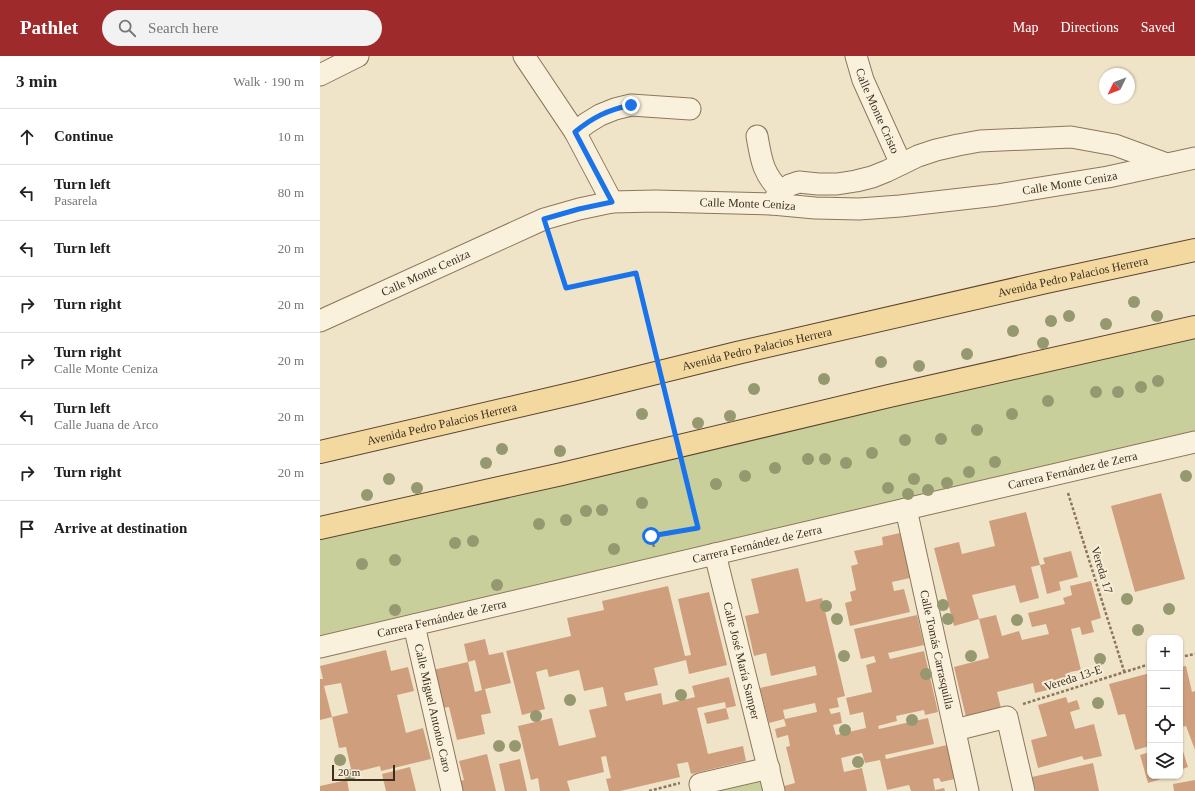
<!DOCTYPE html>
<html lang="en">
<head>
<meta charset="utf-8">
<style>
	:root { --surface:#fff; --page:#f2f2f2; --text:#222; --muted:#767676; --line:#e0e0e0; --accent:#9e2a2b }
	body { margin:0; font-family:"Times New Roman",serif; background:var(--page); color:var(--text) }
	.controls { position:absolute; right:12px; bottom:12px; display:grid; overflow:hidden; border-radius:8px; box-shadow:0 1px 3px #0004 }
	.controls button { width:36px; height:36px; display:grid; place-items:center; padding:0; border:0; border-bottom:1px solid var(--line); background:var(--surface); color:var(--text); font:20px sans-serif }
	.compass { position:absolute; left:779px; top:12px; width:36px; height:36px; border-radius:50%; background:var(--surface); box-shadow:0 1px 3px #0004; rotate:227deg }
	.scale { position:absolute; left:12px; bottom:10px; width:63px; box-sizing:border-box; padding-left:4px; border:2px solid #3d2e20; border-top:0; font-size:11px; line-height:14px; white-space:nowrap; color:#3d2e20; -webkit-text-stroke:3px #f7eed8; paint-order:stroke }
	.stop { position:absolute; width:12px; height:12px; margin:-9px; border:3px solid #1a73e8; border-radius:50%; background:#fff }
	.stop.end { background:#1a73e8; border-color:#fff; box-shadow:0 1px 4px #0008 }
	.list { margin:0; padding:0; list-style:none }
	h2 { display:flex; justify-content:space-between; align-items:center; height:52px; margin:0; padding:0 16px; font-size:17px }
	h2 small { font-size:13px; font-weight:400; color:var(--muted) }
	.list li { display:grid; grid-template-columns:26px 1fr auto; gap:12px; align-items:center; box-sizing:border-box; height:56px; padding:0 16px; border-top:1px solid var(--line) }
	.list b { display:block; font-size:15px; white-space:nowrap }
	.list p { margin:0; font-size:13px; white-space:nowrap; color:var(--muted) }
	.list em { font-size:13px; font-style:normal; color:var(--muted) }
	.icon { flex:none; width:22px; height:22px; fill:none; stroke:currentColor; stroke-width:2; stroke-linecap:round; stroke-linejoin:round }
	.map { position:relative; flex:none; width:875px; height:735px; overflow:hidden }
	header { display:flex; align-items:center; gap:24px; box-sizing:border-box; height:56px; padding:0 20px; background:var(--accent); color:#fff }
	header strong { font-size:19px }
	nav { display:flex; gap:22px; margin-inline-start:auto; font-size:14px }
	.search { width:280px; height:36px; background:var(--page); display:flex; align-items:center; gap:10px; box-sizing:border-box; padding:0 14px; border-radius:22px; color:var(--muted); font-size:15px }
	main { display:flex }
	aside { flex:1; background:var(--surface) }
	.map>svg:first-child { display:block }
	.green { fill:#c9cf9b }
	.building { fill:#cf9f7d; fill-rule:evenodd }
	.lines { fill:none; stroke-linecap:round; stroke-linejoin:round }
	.minor-casing { stroke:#8d765c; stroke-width:23 }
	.major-casing { stroke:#5b4430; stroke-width:24 }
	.path { stroke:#8d765c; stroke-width:2.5; stroke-dasharray:3 2; stroke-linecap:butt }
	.minor { stroke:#faf1dc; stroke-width:21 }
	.major { stroke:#f3d9a0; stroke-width:22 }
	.path-bridge { stroke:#8d765c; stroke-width:2.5; stroke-dasharray:3 2; stroke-linecap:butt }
	.tree { fill:#96986f }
	.route { stroke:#1a73e8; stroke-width:5 }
	.labels { text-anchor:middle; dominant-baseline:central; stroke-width:4; stroke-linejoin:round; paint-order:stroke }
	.street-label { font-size:12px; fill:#3d2e20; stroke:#f7eed8 }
</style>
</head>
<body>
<header>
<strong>Pathlet</strong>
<div class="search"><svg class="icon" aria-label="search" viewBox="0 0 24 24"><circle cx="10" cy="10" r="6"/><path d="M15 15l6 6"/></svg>Search here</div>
<nav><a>Map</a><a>Directions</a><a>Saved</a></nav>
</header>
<main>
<aside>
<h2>3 min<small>Walk · 190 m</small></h2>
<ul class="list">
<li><svg class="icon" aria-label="ahead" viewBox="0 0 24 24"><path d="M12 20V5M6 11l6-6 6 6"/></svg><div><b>Continue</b></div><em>10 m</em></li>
<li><svg class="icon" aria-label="left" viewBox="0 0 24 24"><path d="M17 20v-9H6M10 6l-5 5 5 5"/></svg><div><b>Turn left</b><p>Pasarela</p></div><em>80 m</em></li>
<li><svg class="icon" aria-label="left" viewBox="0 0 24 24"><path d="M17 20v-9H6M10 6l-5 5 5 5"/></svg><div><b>Turn left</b></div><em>20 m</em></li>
<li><svg class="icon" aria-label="right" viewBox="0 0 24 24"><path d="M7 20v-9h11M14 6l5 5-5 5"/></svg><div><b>Turn right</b></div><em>20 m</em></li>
<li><svg class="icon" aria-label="right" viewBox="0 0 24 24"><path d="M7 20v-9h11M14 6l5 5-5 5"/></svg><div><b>Turn right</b><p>Calle Monte Ceniza</p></div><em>20 m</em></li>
<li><svg class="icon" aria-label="left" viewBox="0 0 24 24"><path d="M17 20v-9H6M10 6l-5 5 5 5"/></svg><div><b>Turn left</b><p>Calle Juana de Arco</p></div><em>20 m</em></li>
<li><svg class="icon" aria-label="right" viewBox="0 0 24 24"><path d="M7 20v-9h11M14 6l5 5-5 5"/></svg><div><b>Turn right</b></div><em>20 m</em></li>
<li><svg class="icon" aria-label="arrive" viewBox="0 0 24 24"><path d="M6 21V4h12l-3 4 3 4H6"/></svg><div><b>Arrive at destination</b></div></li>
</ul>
</aside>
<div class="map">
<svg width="875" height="735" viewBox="0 0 875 735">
	<rect width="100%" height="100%" fill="#f0e4c8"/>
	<g class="green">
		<polygon points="875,271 875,386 0,591 0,472"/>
		<polygon points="447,718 451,735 393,735"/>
	</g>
	<g class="building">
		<polygon points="841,437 865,523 815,536 791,450"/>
		<polygon points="706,456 720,509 711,511 719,542 700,547 695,529 652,539 659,563 634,570 614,492 639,486 642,498 675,490 669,465"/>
		<polygon points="580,477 590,522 572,526 574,535 584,533 590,556 530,570 525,547 532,545 530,536 536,534 531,510 538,508 534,495 563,489 562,481"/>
		<polygon points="751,495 758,521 739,526 741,534 727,538 720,509 725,508 723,502"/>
		<path d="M478 512 486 546 502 542 525 640 517 642 519 651 509 653 511 658 520 656 522 667 513 669 516 679 546 672 543 656 530 659 526 642 552 636 546 609 556 606 554 600 541 603 534 573 597 559 604 589 568 597 570 603 604 595 618 656 605 659 604 654 576 660 577 665 558 670 559 673 608 662 614 688 565 699 566 703 627 689 635 723 621 726 619 722 613 723 615 734 624 732 625 735H591L589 729 567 734 560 704 545 707 542 697 521 702 524 716 542 712 547 735H465L464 730 475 727 466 691 470 690 468 679 457 682 455 673 466 670 464 663 449 667 440 632 497 619 495 610 451 620 446 597 434 600 425 560 439 557 431 523ZM495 647 497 656 465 663 463 654Z"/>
		<polygon points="771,525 781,562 771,565 774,576 762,579 760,571 751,573 761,614 750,616 753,628 715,637 713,627 677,636 681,652 646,661 634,611 669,602 659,563 676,559 682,580 699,575 702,584 729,578 726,568 712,571 708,557 745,548 743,542 752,539 750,530"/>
		<polygon points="348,530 365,600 371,599 358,543 389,536 407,609 369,618 366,604 334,612 338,629 304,637 306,645 341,637 343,649 375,641 372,630 409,621 416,650 406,652 409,663 387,668 384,657 406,652 405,646 377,652 388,698 423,690 426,705 371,718 368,706 357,708 360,721 300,735 289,735 286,723 291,722 286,700 281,701 284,716 247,725 250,735 220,735 218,722 211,724 198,670 232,662 239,690 276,681 269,654 287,650 283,631 264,635 259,614 229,621 227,613 216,616 225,653 202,659 186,595 251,580 247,562 284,554 282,545"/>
		<polygon points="165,583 169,599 183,596 191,627 165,633 171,657 161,659 165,678 137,684 129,651 122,652 113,614 148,606 155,636 162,634 155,604 148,606 144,588"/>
		<path d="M66 594 71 615 88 611 94 635 77 639 86 677 103 672 111 703 61 715 60 710 32 717 26 691 19 692 12 661 0 664V623H3L0 610ZM21 627 28 657 12 661 4 630Z"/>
		<polygon points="866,610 872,636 875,635 875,694 866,670 860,671 860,611"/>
		<polygon points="830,617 830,639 827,640 830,649 830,690 815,694 805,658 798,659 789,628"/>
		<polygon points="746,641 748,647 757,644 760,653 750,656 755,673 774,668 782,700 764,704 762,700 718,712 711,684 727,680 718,649"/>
		<polygon points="860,686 868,711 860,714"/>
		<polygon points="830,696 830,720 850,720 828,727 820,699"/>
		<polygon points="167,698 176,735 142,735 139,725 144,724 139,705"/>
		<polygon points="200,703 207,735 185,735 179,708"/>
		<polygon points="773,707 779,735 716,735 712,721"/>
		<polygon points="90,711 96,735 66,735 62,718"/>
		<polygon points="27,724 29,735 0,735 0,730"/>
		<polygon points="875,724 875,735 854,735 853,728"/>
	</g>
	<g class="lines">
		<defs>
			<g id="minor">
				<polyline points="204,0 255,76 292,146"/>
				<path id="s1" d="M536 0 543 24 581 108"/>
				<polyline points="0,19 38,0"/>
				<polyline points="255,76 267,67 280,59 295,53 311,49 370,53"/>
				<path d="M437 80C441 103 443 119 461 135"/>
				<polyline points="452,148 456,141 461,135 470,129 479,126 498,128 517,128 536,125 552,121 567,115 598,100 616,94 638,89 660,85 751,81 795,89 847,108"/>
				<path id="s2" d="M0 265 224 163 259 153 292 146 335 145 452 148 495 152 539 153 580 150 677 139 732 130 788 121 875 102"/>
				<path id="s3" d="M586 453 648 735"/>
				<path id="s4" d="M395 498 454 735"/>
				<path id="s5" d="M94 569 132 735"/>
				<path id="s6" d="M0 591 586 453 875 386"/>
				<polyline points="635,674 687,661 704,735"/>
				<polyline points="382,735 380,728 449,712"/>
			</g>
			<g id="major">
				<path id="s7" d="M0 396 259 336 417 297 726 226 875 194"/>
				<polyline points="0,472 242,418 569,340 875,271"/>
			</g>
		</defs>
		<use href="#minor" class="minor-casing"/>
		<use href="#major" class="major-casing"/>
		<g class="path">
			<polyline points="230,183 246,232 316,217"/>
			<polyline points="748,437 804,615"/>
			<polyline points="334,491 331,480 378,472"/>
			<polyline points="860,601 875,598"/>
			<polyline points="703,648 830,608"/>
			<polyline points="329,735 360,727"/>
		</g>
		<use href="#minor" class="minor"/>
		<use href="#major" class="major"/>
		<polyline class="path-bridge" points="316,217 378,472"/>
	</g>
	<g class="tree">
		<circle cx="814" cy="246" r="6"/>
		<circle cx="749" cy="260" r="6"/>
		<circle cx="837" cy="260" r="6"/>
		<circle cx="731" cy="265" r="6"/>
		<circle cx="786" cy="268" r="6"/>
		<circle cx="693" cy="275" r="6"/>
		<circle cx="723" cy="287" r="6"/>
		<circle cx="647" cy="298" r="6"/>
		<circle cx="561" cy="306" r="6"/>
		<circle cx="599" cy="310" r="6"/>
		<circle cx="504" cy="323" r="6"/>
		<circle cx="838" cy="325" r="6"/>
		<circle cx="821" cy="331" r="6"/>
		<circle cx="434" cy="333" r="6"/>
		<circle cx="776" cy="336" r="6"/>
		<circle cx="798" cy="336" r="6"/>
		<circle cx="728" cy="345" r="6"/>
		<circle cx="322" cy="358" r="6"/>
		<circle cx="692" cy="358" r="6"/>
		<circle cx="410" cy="360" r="6"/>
		<circle cx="378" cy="367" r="6"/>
		<circle cx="657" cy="374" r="6"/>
		<circle cx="621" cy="383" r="6"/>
		<circle cx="585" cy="384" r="6"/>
		<circle cx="182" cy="393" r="6"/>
		<circle cx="240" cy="395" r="6"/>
		<circle cx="552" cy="397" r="6"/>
		<circle cx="488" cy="403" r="6"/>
		<circle cx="505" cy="403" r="6"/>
		<circle cx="675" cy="406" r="6"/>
		<circle cx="166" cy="407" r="6"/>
		<circle cx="526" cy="407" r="6"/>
		<circle cx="455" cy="412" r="6"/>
		<circle cx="649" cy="416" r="6"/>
		<circle cx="425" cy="420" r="6"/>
		<circle cx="866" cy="420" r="6"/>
		<circle cx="69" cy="423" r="6"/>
		<circle cx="594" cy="423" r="6"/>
		<circle cx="627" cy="427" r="6"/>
		<circle cx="396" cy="428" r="6"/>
		<circle cx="97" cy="432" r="6"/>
		<circle cx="568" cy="432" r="6"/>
		<circle cx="608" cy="434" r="6"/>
		<circle cx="588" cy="438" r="6"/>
		<circle cx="47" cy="439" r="6"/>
		<circle cx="322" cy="447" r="6"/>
		<circle cx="282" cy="454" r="6"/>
		<circle cx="266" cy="455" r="6"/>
		<circle cx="246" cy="464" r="6"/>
		<circle cx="219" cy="468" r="6"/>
		<circle cx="153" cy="485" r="6"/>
		<circle cx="135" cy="487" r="6"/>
		<circle cx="294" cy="493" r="6"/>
		<circle cx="75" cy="504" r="6"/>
		<circle cx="42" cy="508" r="6"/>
		<circle cx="177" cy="529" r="6"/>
		<circle cx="807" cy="543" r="6"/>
		<circle cx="623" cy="549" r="6"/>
		<circle cx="506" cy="550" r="6"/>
		<circle cx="849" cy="553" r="6"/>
		<circle cx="75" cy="554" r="6"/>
		<circle cx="517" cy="563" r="6"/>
		<circle cx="628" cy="563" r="6"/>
		<circle cx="697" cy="564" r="6"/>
		<circle cx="818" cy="574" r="6"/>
		<circle cx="524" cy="600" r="6"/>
		<circle cx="651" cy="600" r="6"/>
		<circle cx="780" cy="603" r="6"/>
		<circle cx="606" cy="618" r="6"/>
		<circle cx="361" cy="639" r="6"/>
		<circle cx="250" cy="644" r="6"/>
		<circle cx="778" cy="647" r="6"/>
		<circle cx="216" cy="660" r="6"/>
		<circle cx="592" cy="664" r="6"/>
		<circle cx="525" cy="674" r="6"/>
		<circle cx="179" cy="690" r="6"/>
		<circle cx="195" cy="690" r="6"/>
		<circle cx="20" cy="704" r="6"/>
		<circle cx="538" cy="706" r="6"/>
		<circle cx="30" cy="719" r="6"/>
	</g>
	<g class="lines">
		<path class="route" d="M311 49C288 54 273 61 255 76L292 146 259 153 224 163 246 232 316 217 378 472 331 480"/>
	</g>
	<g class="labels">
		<g class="street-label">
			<text stroke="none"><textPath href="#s1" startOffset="59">Calle Monte Cristo</textPath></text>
			<text stroke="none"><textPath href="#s2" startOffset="776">Calle Monte Ceniza</textPath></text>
			<text stroke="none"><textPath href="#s2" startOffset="452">Calle Monte Ceniza</textPath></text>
			<text stroke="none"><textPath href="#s2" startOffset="116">Calle Monte Ceniza</textPath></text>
			<text stroke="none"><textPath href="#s7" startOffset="773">Avenida Pedro Palacios Herrera</textPath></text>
			<text stroke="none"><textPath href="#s7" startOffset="449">Avenida Pedro Palacios Herrera</textPath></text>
			<text stroke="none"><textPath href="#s7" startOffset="125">Avenida Pedro Palacios Herrera</textPath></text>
			<text stroke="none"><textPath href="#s6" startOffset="773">Carrera Fernández de Zerra</textPath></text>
			<text stroke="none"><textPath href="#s6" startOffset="449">Carrera Fernández de Zerra</textPath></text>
			<text transform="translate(782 514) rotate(73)">Vereda 17</text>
			<text stroke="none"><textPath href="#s6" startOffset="125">Carrera Fernández de Zerra</textPath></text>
			<text stroke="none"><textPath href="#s3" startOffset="144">Calle Tomás Carrasquilla</textPath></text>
			<text stroke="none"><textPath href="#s4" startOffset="110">Calle José María Samper</textPath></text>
			<text transform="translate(753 622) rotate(-18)">Vereda 13-E</text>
			<text stroke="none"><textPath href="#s5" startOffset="85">Calle Miguel Antonio Caro</textPath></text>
		</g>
	</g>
</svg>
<div class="controls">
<button>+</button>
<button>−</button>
<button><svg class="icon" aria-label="locate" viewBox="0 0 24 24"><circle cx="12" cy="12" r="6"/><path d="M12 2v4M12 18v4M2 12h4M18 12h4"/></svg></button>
<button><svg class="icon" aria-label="layers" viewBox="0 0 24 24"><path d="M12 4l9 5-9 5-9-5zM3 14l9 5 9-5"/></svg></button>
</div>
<svg class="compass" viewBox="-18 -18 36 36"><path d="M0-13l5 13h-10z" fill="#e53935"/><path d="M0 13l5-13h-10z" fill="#767676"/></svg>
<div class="scale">20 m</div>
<div class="stop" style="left:331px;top:480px"></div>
<div class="stop end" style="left:311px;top:49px"></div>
</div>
</main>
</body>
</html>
